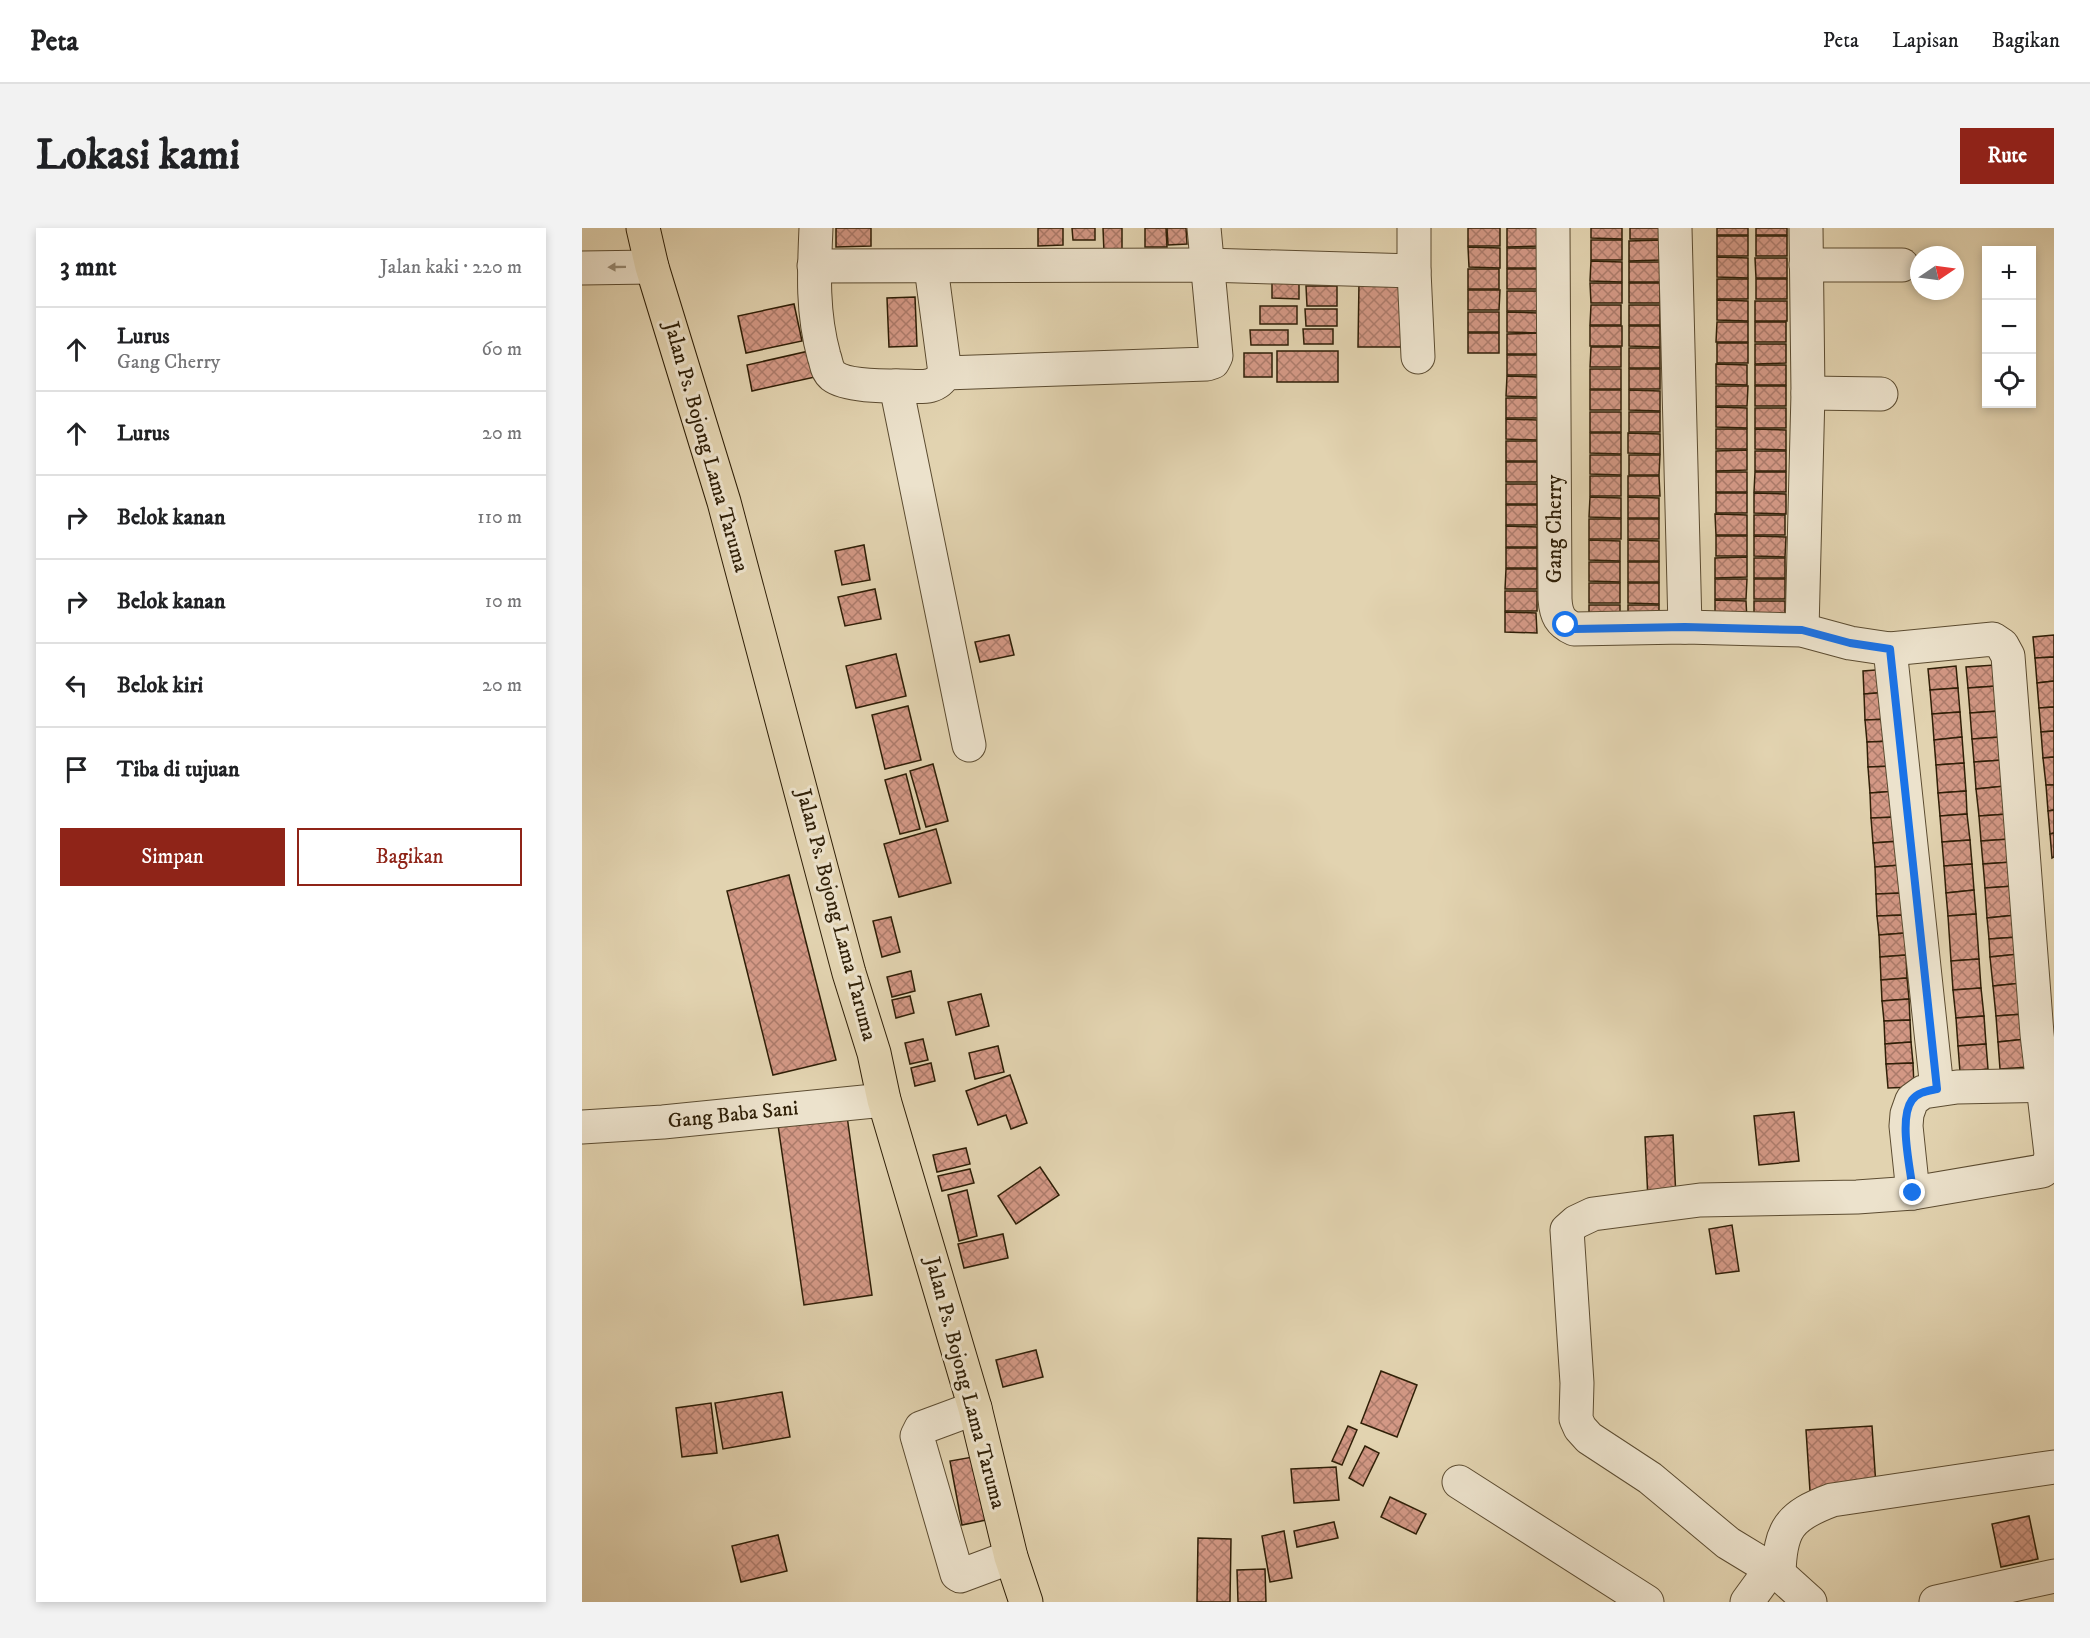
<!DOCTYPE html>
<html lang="id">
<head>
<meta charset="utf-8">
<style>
	:root { --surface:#fff; --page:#f2f2f2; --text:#202124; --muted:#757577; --line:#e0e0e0; --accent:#8f2418 }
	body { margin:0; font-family:"IM FELL DW Pica",serif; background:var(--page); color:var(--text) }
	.controls { position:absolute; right:18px; top:18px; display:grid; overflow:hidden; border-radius:0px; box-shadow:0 3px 9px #0003 }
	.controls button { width:54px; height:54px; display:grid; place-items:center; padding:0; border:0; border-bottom:2px solid var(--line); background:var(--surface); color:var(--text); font:30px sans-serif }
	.compass { position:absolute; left:1328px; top:18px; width:54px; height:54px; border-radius:50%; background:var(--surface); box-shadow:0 3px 9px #0003; rotate:77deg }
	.stop { position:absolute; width:18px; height:18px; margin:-14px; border:4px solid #1a73e8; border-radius:50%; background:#fff }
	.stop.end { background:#1a73e8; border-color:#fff; box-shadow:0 2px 6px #0008 }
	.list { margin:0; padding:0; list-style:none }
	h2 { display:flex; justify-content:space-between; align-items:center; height:78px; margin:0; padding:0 24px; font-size:26px }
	h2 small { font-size:20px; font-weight:400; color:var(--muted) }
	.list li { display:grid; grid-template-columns:39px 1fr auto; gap:18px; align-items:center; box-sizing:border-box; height:84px; padding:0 24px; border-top:2px solid var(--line) }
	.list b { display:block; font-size:22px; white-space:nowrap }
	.list p { margin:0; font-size:20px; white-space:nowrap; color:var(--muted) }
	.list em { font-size:20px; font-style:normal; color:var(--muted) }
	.actions { display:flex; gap:12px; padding:18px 24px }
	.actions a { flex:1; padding:14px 0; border:2px solid var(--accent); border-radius:0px; text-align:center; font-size:21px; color:var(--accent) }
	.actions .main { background:var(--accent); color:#fff }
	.icon { flex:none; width:33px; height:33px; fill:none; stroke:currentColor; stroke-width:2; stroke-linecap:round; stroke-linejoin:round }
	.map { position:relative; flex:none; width:1472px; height:1374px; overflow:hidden; border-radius:0px }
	header { display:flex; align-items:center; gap:36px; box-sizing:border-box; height:84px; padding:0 30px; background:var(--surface); border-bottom:2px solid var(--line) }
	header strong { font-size:28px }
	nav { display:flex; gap:33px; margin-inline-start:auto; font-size:21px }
	.intro { display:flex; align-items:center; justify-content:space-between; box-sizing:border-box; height:144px; padding:0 36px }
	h1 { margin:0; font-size:42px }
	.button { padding:15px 27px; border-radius:0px; background:var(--accent); color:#fff; font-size:21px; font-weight:700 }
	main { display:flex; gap:36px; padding:0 36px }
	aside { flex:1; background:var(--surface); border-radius:0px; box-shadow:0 3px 9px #0003 }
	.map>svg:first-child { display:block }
	.building { fill:url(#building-cross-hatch); stroke:#2f1f07; stroke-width:1.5 }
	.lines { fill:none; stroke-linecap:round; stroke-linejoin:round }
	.minor-casing { stroke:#5c4c31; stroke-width:35 }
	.major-casing { stroke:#2f1f07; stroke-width:35 }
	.minor { stroke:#ece2cc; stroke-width:33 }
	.major { stroke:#e2d3b0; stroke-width:33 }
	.oneway { fill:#978a73 }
	.route { stroke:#1a73e8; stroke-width:8 }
	.labels { text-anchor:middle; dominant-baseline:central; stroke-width:6; stroke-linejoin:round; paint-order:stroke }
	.street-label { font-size:21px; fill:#2f1f07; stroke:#ece2cc }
</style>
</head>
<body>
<header>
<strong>Peta</strong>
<nav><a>Peta</a><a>Lapisan</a><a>Bagikan</a></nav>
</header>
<div class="intro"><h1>Lokasi kami</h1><a class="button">Rute</a></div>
<main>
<aside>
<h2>3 mnt<small>Jalan kaki · 220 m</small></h2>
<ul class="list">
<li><svg class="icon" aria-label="ahead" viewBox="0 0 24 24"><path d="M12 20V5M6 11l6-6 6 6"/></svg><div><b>Lurus</b><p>Gang Cherry</p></div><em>60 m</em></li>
<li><svg class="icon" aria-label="ahead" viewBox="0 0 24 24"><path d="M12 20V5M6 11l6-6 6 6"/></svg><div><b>Lurus</b></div><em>20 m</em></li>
<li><svg class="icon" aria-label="right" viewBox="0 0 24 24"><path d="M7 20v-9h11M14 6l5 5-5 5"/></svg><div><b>Belok kanan</b></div><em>110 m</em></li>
<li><svg class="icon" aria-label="right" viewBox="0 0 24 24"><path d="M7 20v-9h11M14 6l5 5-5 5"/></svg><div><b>Belok kanan</b></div><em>10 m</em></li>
<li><svg class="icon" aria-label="left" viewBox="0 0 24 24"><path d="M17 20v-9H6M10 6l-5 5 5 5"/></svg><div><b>Belok kiri</b></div><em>20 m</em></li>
<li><svg class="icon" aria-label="arrive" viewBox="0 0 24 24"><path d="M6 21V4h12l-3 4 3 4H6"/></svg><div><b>Tiba di tujuan</b></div></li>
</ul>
<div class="actions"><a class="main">Simpan</a><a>Bagikan</a></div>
</aside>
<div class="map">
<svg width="1472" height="1374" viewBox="0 0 1472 1374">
	<defs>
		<pattern id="building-cross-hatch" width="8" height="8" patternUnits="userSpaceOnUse" patternTransform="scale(1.5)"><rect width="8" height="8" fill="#d39885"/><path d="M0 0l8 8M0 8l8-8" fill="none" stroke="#ac7b6b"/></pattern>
	</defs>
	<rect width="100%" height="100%" fill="#e2d3b0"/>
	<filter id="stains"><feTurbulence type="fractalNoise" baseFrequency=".00333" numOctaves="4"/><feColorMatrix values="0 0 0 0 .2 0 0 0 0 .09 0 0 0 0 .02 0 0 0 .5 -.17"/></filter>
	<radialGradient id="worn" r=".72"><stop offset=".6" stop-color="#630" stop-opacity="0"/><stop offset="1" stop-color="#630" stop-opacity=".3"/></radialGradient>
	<g class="building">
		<polygon points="254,0 289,0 289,18 254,19"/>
		<polygon points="456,0 481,0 481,17 456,18"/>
		<polygon points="490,0 513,0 513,12 491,12"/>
		<polygon points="521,0 540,0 540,25 522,25"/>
		<polygon points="563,0 584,0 585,19 563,19"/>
		<polygon points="585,0 604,0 605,16 586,17"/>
		<rect x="886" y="0" width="32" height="18"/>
		<polygon points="925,0 956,0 956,18 925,19"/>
		<polygon points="1009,0 1040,0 1040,11 1009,10"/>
		<polygon points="1048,0 1079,0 1078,11 1048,11"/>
		<rect x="1135" y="0" width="31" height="7"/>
		<rect x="1174" y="0" width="31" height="7"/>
		<rect x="1135" y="8" width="31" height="20"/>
		<rect x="1174" y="8" width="31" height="20"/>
		<rect x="1009" y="12" width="31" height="20"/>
		<polygon points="1079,12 1079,32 1047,33 1047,13"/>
		<polygon points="886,19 918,20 918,40 887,39"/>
		<rect x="925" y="20" width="31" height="20"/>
		<polygon points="1135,29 1166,30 1166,50 1135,49"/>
		<polygon points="1173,30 1205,30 1205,50 1174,50"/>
		<polygon points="1009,33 1040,34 1040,54 1008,53"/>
		<polygon points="1047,34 1079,34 1078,54 1047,54"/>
		<rect x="886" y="41" width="31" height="20"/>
		<rect x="925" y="41" width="31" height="20"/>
		<rect x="1135" y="51" width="31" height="20"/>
		<rect x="1174" y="51" width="31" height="20"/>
		<polygon points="690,52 717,53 717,71 690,70"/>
		<polygon points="777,54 830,54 830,119 776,119"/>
		<polygon points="1008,55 1040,55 1040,75 1009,75"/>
		<rect x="1047" y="55" width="31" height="20"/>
		<polygon points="724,58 755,58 755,78 725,78"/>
		<polygon points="886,62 918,62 917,82 886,82"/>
		<rect x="925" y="63" width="31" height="20"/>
		<polygon points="333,69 335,118 307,119 305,70"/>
		<polygon points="1135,72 1166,73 1166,93 1135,92"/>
		<rect x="1173" y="73" width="32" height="20"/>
		<polygon points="212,76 220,113 164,125 156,88"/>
		<polygon points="1009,77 1039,77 1039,97 1008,97"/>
		<rect x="1047" y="77" width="31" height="20"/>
		<rect x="678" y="78" width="37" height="18"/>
		<polygon points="723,81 755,81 755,98 724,98"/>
		<rect x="886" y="84" width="31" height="20"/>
		<polygon points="925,84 956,85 956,105 925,104"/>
		<polygon points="1135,94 1166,94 1166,114 1134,114"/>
		<rect x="1173" y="94" width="31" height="20"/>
		<rect x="1008" y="98" width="32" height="20"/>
		<polygon points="1047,98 1078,98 1078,119 1047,118"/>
		<polygon points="721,101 751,101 751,116 722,116"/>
		<polygon points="668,102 706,102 706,117 669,117"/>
		<rect x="886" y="105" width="31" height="20"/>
		<polygon points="956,105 956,126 925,126 925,106"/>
		<rect x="1135" y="115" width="31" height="20"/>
		<polygon points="1173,116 1204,116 1204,135 1173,136"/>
		<polygon points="1009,119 1039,119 1039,139 1008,139"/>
		<rect x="1047" y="120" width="31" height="20"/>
		<polygon points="227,123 233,149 170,163 165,137"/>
		<rect x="695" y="123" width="61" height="31"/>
		<rect x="662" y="125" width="28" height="24"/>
		<rect x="925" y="127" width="31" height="20"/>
		<polygon points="1134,136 1165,137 1165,157 1134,156"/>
		<rect x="1173" y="137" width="31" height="20"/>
		<rect x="1008" y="141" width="31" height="20"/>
		<rect x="1047" y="141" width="31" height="20"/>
		<polygon points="925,148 956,149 955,169 924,168"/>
		<polygon points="1134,158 1166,158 1165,178 1134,178"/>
		<rect x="1173" y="158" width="31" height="20"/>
		<rect x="1008" y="162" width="31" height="20"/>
		<polygon points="1047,162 1078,163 1078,183 1047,182"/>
		<rect x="924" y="170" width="32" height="20"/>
		<polygon points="1134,179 1165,180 1165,200 1134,199"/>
		<rect x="1173" y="180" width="31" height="20"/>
		<rect x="1008" y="184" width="31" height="20"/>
		<rect x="1047" y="184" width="31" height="20"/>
		<polygon points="924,191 955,192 955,212 924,211"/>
		<rect x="1134" y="201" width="31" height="20"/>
		<polygon points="1173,201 1204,202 1204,222 1173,221"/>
		<polygon points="1008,205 1039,205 1039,226 1008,225"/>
		<polygon points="1046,205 1078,206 1078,226 1046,225"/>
		<rect x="924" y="213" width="31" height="20"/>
		<polygon points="1165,222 1165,242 1134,243 1134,223"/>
		<rect x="1173" y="223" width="31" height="20"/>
		<polygon points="1008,227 1039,227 1039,247 1008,246"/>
		<polygon points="1047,227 1078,227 1077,247 1047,247"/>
		<rect x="924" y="234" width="31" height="20"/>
		<rect x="1134" y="244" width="31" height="20"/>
		<polygon points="1173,244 1204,244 1204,264 1172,264"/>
		<rect x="1008" y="248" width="31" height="20"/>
		<polygon points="1046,248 1077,248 1078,268 1046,268"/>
		<rect x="924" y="256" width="31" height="20"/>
		<rect x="1134" y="265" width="31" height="20"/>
		<polygon points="1172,265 1204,266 1204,286 1172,285"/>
		<polygon points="1008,269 1039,270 1039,290 1007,289"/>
		<polygon points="1046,269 1077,270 1077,290 1046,290"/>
		<rect x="924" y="277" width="31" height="20"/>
		<polygon points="1133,286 1165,287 1165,307 1134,307"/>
		<rect x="1172" y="287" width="31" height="20"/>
		<rect x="1007" y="291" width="32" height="20"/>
		<rect x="1046" y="291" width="31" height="20"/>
		<polygon points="924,298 955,299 955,319 924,319"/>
		<rect x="1134" y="308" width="31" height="20"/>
		<polygon points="1172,308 1204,309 1203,329 1172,328"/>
		<polygon points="1007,312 1038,313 1038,333 1007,332"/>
		<polygon points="1046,312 1077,313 1077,333 1046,333"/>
		<polygon points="282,317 288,352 260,357 253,323"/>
		<rect x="924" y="320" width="31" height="20"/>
		<polygon points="1165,329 1165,349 1133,350 1133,330"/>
		<rect x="1172" y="330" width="31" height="20"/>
		<polygon points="1007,334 1038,334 1038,354 1007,353"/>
		<rect x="1046" y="334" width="31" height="20"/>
		<polygon points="924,341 955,341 955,361 923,361"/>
		<polygon points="1133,351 1165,351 1164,371 1133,371"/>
		<rect x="1172" y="351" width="31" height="20"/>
		<rect x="1007" y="355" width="31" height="20"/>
		<polygon points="1046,355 1077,355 1077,376 1046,375"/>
		<polygon points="293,361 299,391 263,398 256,369"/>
		<rect x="923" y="363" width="32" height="20"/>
		<polygon points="1133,372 1164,373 1165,393 1133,392"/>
		<rect x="1172" y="373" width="31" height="20"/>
		<rect x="1007" y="377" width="31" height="20"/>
		<rect x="1046" y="377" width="31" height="20"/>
		<polygon points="923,384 954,385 955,405 923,404"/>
		<polygon points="427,407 432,427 398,434 393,414"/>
		<polygon points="1472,407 1472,429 1453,430 1451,409"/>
		<polygon points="314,426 324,468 274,480 264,438"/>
		<polygon points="1472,429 1472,453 1455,455 1453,430"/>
		<polygon points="1413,437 1415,458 1386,460 1384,439"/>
		<polygon points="1374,438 1376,460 1348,462 1346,441"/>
		<polygon points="1307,441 1308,464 1282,466 1281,443"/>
		<polygon points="1472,453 1472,479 1457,480 1455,455"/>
		<polygon points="1415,458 1417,483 1388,485 1386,460"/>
		<polygon points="1376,460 1378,484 1350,486 1348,462"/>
		<polygon points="1308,464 1310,491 1283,492 1282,466"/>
		<polygon points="326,478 339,532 303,541 290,487"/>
		<polygon points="1472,479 1472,503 1459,504 1457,480"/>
		<polygon points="1417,483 1419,509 1390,511 1388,485"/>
		<polygon points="1378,484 1380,509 1352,512 1350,486"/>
		<polygon points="1310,491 1312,513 1285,514 1283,492"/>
		<polygon points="1472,503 1472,529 1461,530 1459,504"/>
		<polygon points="1380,509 1382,535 1354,537 1352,512"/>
		<polygon points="1419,509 1421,532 1392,534 1390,511"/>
		<polygon points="1312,513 1313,538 1286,539 1285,514"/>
		<polygon points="1472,529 1472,557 1464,557 1461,530"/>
		<polygon points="1421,532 1423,558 1394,561 1392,534"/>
		<polygon points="1382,535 1384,563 1356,565 1354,537"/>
		<polygon points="351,536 366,593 344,599 328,543"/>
		<polygon points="1313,538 1315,563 1288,565 1286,539"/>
		<polygon points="324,546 338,601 318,606 303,552"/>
		<polygon points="1464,557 1472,557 1472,582 1466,583"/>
		<polygon points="1423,558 1426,586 1397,588 1394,561"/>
		<polygon points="1315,563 1316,589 1289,590 1288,565"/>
		<polygon points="1384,563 1385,586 1358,588 1356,565"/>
		<polygon points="1472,582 1472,605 1468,606 1466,583"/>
		<polygon points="1385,586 1388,612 1360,614 1358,588"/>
		<polygon points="1426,586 1428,611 1399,613 1397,588"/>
		<polygon points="1316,589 1318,613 1291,615 1289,590"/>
		<polygon points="354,601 369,655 317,669 302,616"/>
		<polygon points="1472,605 1472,629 1470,630 1468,606"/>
		<polygon points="1428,611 1430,634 1401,636 1399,613"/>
		<polygon points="1388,612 1390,636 1362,638 1360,614"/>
		<polygon points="1318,613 1319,637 1293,639 1291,615"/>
		<polygon points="1430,634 1432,658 1403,660 1401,636"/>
		<polygon points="1390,636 1392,662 1364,665 1362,638"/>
		<polygon points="1319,637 1321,665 1294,666 1293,639"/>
		<polygon points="207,647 254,832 191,847 145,663"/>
		<polygon points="1432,658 1434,687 1405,690 1403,660"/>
		<polygon points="1392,662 1394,686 1366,688 1364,665"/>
		<polygon points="1321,665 1322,687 1295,688 1294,666"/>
		<polygon points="1394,686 1397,731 1369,733 1366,688"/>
		<polygon points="1322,687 1323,705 1297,707 1295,688"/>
		<polygon points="1434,687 1436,709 1407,711 1405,690"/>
		<polygon points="309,689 318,724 300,729 291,693"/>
		<polygon points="1323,705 1324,727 1298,729 1297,707"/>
		<polygon points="1436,709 1437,726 1408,729 1407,711"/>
		<polygon points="1437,726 1440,755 1411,758 1408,729"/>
		<polygon points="1324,727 1325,750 1299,752 1298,729"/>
		<polygon points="1397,731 1399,760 1371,762 1369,733"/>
		<polygon points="329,743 333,763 310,769 305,749"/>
		<polygon points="1325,750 1327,771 1300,773 1299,752"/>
		<polygon points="1440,755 1442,786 1414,788 1411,758"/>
		<polygon points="1399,760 1402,788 1374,790 1371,762"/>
		<polygon points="399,766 407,798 374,807 366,774"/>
		<polygon points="328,768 332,785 314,790 310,772"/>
		<polygon points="1327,771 1328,792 1302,793 1300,773"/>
		<polygon points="1442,786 1444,811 1416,814 1414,788"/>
		<polygon points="1402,788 1404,816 1376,818 1374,790"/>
		<polygon points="1328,792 1329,814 1303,816 1302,793"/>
		<polygon points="341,811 346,832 328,836 323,815"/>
		<polygon points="1444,811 1447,839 1418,841 1416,814"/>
		<polygon points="1329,814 1331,835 1304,836 1303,816"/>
		<polygon points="1404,816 1406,841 1378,844 1376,818"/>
		<polygon points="416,818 422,844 393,851 387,825"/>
		<polygon points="349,835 353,853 333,858 329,840"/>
		<polygon points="1331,835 1332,859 1306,860 1304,836"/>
		<polygon points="428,847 445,895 429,901 424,887 396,897 384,863"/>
		<polygon points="1212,884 1217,933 1177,937 1172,888"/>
		<polygon points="265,888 290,1067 222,1077 196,897"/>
		<polygon points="1091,907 1094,970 1066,972 1063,909"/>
		<polygon points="384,920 388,936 355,944 351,927"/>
		<polygon points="458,939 477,967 434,996 416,968"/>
		<polygon points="388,941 392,955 360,963 356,948"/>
		<polygon points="385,962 395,1008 377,1013 366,967"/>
		<polygon points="1150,997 1157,1043 1134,1046 1127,1001"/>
		<polygon points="421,1006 426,1030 382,1040 376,1016"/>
		<polygon points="454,1122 461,1149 421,1159 414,1132"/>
		<polygon points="799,1143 835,1157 815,1209 779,1195"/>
		<polygon points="200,1164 208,1209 141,1221 133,1175"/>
		<polygon points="129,1175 135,1225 100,1229 94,1180"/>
		<polygon points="766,1198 775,1202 760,1237 750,1233"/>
		<polygon points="1290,1198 1294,1258 1228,1263 1224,1202"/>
		<polygon points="783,1218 797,1225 781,1258 767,1250"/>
		<polygon points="402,1227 414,1290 380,1297 368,1233"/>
		<polygon points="754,1239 757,1272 712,1275 709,1241"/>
		<polygon points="808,1269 844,1286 834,1306 799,1289"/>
		<polygon points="1447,1288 1456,1331 1419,1339 1410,1296"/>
		<polygon points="752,1294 756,1310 715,1319 712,1303"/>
		<polygon points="702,1303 710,1350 688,1354 680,1308"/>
		<polygon points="196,1307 205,1343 159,1354 150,1318"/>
		<polygon points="616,1310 649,1311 648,1374 615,1374"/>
		<polygon points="683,1341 684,1374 656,1374 655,1342"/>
	</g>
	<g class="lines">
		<defs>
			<g id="minor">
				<path d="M234 0C232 44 230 85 242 128 245 136 244 142 251 148 264 158 302 158 319 158 336 158 354 163 363 145L349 39"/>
				<path d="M971 0 973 371C974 387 978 395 992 401L1103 399 1220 402 1268 415 1308 421 1411 411 1420 417 1426 428 1455 806 1469 926 1467 938 1460 943 1331 965 1275 969 1118 972 1011 986 994 994 985 1002 995 1155 994 1191 998 1200 1007 1210 1068 1250 1146 1315 1197 1346 1228 1374"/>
				<polyline points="1093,0 1103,399"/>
				<polyline points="1224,37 1320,37"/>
				<polyline points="232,38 624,37 832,43 832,0"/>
				<polyline points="0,40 70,39"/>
				<polyline points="832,43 836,129"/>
				<polyline points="363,145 625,136 631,134 634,128 622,0"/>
				<polyline points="314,158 387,517"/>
				<polyline points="1226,165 1299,166"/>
				<polyline points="1220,402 1226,165 1224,0"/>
				<polyline points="1308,421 1355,861"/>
				<polyline points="0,899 81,894 302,872"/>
				<polyline points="1331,965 1324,898 1325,886 1330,872 1341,864 1375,859 1472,857"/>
				<polyline points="393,1180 339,1200 335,1208 375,1346 378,1348 429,1329"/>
				<polyline points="877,1254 1065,1374"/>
				<path d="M1197 1346C1198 1301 1207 1288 1250 1272L1472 1239"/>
				<polyline points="1165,1374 1189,1341"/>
				<polyline points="1354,1374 1472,1348"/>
			</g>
			<polyline id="major" points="61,0 70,39 142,274 267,745 292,825 302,872 393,1180 429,1329 444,1374"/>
		</defs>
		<use href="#minor" class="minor-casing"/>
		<use href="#major" class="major-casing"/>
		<use href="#minor" class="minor"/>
		<use href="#major" class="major"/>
	</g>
	<defs><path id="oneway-solid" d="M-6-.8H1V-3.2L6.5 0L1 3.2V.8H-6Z" transform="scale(1.5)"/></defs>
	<use class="oneway" href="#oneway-solid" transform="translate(35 39) rotate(179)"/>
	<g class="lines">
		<path class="route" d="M984 397 992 401 1103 399 1220 402 1268 415 1308 421 1355 861C1346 863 1336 864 1330 872 1316 891 1329 942 1331 965"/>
	</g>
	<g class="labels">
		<g class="street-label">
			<text transform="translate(124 219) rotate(74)">Jalan Ps. Bojong Lama Taruma</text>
			<text transform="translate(973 301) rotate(-90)">Gang Cherry</text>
			<text transform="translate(254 687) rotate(75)">Jalan Ps. Bojong Lama Taruma</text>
			<text transform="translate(151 887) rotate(-6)">Gang Baba Sani</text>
			<text transform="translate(383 1155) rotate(75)">Jalan Ps. Bojong Lama Taruma</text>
		</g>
	</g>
	<rect width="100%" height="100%" filter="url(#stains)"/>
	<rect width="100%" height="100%" fill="url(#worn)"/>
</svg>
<div class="controls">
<button>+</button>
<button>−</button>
<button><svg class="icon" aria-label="locate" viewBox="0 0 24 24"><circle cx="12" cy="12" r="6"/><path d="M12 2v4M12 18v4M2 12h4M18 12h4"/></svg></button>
</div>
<svg class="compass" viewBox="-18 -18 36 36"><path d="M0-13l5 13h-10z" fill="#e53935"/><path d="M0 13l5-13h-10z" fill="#757577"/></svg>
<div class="stop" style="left:984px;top:397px"></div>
<div class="stop end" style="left:1331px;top:965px"></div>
</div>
</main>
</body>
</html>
